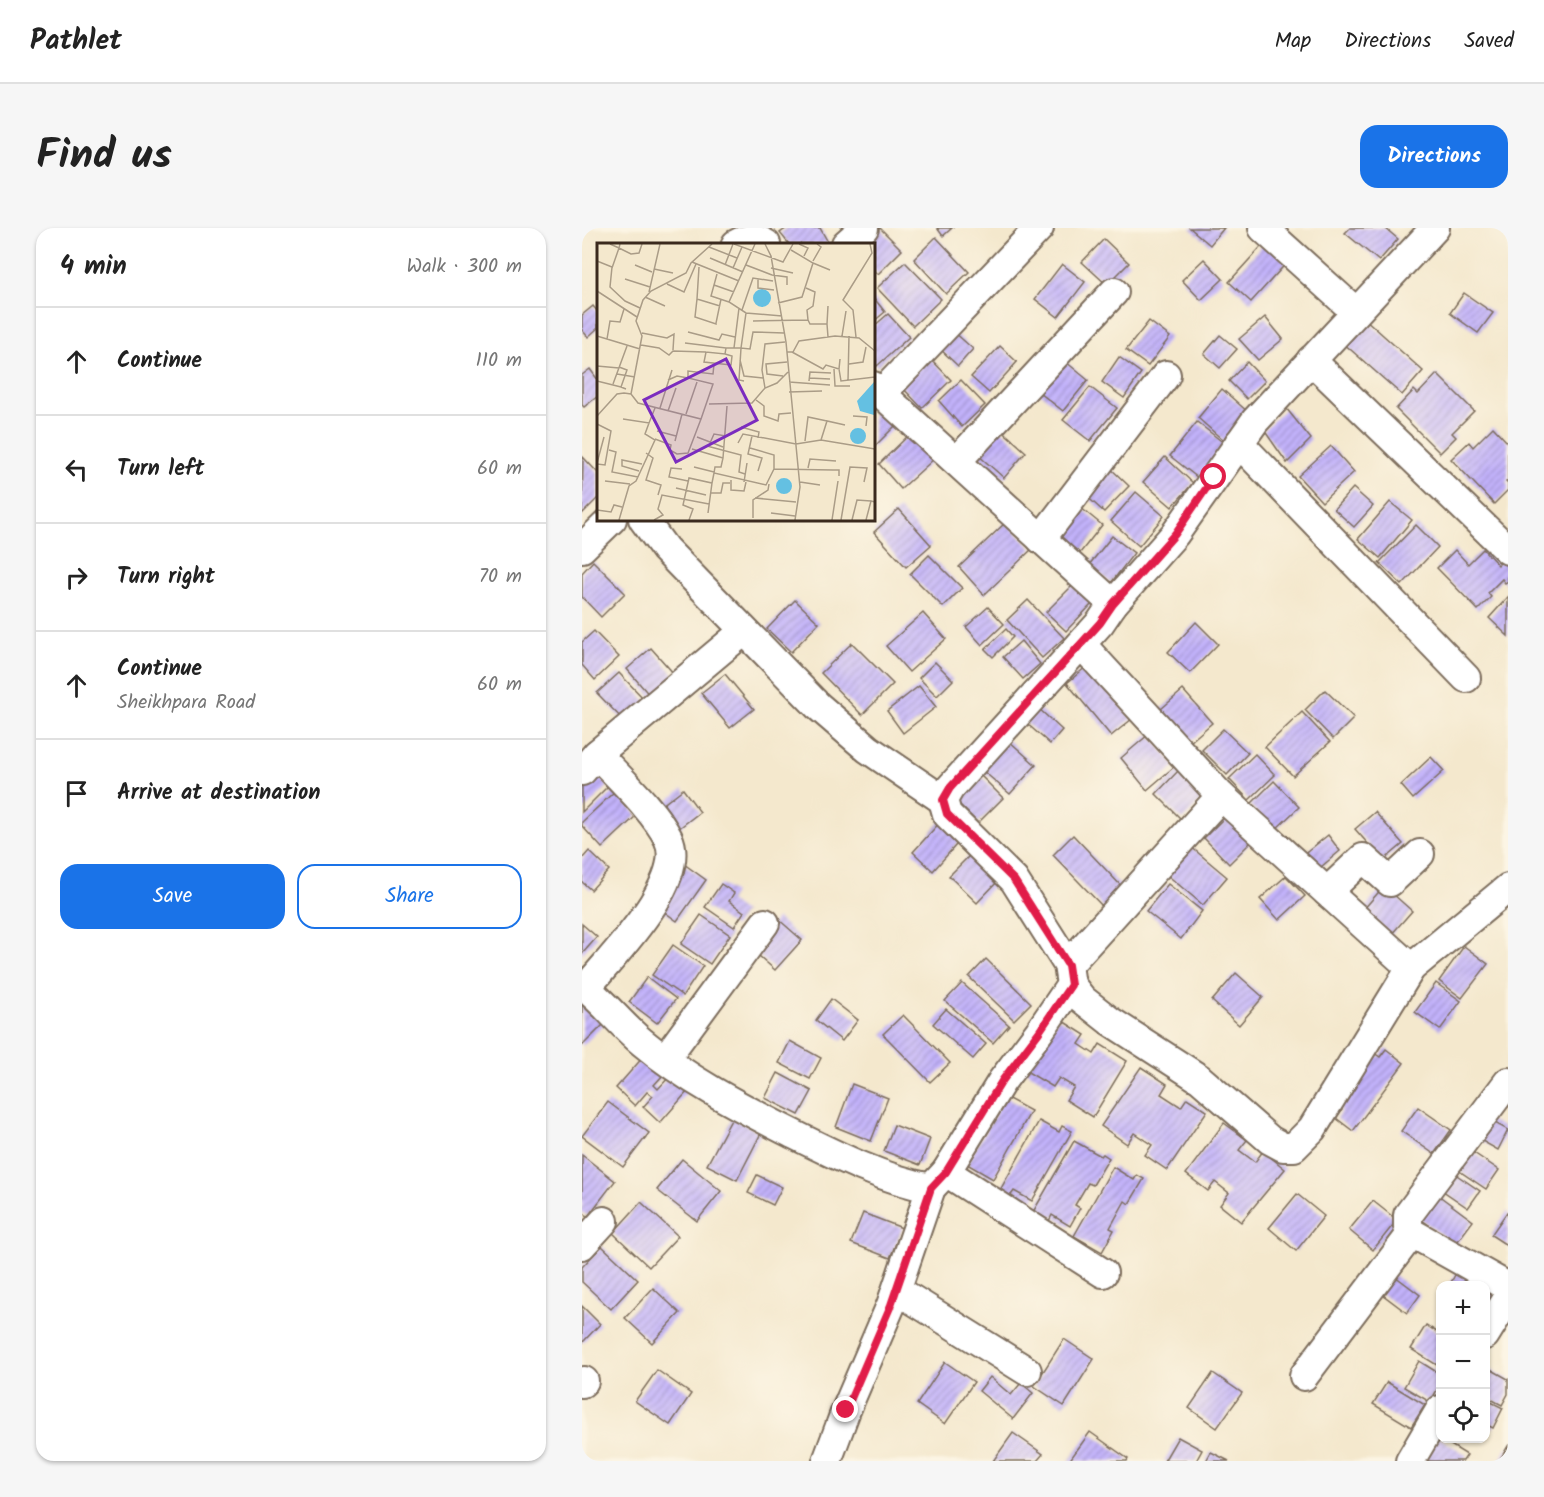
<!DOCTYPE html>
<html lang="en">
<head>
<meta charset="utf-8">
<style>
	:root { --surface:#fff; --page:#f6f6f6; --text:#222; --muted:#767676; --line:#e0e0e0; --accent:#1a73e8 }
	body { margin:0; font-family:Kalam,sans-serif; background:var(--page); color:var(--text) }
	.controls { position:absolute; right:18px; bottom:18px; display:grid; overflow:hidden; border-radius:12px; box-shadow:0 2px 4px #0004 }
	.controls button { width:54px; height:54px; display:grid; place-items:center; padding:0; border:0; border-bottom:2px solid var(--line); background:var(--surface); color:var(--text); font:30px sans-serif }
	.stop { position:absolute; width:18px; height:18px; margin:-14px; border:4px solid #e11d48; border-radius:50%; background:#fff }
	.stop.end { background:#e11d48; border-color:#fff; box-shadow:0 2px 6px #0008 }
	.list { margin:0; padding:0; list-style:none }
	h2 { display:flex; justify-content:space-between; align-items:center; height:78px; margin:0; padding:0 24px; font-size:26px }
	h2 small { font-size:20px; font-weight:400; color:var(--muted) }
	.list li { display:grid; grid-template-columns:39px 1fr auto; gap:18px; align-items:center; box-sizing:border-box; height:108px; padding:0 24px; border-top:2px solid var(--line) }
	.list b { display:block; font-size:22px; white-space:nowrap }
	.list p { margin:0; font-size:20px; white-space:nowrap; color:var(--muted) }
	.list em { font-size:20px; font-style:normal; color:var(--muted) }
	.actions { display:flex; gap:12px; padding:18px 24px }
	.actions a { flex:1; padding:14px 0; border:2px solid var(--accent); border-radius:18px; text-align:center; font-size:21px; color:var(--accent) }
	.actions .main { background:var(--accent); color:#fff }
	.icon { flex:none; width:33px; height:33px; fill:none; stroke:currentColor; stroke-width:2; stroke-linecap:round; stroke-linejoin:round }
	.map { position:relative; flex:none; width:926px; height:1233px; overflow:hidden; border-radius:18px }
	header { display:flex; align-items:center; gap:36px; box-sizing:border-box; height:84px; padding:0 30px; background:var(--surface); border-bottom:2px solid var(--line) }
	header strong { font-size:28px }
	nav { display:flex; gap:33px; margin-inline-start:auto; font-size:21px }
	.intro { display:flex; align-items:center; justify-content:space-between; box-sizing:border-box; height:144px; padding:0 36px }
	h1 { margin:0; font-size:42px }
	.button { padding:15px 27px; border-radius:18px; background:var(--accent); color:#fff; font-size:21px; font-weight:700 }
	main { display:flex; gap:36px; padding:0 36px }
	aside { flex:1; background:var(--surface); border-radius:18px; box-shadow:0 2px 4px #0004 }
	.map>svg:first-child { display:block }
	.building { fill:url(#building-hatch) }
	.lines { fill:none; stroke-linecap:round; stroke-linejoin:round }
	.minor-casing { stroke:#7c6c5b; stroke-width:32 }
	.minor { stroke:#fff; stroke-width:28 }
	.route { stroke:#e11d48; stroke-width:8 }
	.inset-road { fill:none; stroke:#aa9c87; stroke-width:1.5 }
	.view { fill:#7b2cbf; fill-opacity:0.15; stroke:#7b2cbf; stroke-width:3 }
	.inset-edge { fill:none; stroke:#3b2a1e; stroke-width:3 }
</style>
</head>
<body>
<header>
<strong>Pathlet</strong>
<nav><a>Map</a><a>Directions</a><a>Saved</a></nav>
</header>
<div class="intro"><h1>Find us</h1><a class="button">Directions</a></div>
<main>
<aside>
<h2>4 min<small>Walk · 300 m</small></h2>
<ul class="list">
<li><svg class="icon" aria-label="ahead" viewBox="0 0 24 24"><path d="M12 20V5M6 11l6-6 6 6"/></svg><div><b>Continue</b></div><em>110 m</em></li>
<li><svg class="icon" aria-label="left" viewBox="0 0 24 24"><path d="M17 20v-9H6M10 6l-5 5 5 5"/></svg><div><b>Turn left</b></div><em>60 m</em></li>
<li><svg class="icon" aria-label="right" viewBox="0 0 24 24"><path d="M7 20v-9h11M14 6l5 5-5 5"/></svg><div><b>Turn right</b></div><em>70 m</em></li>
<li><svg class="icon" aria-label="ahead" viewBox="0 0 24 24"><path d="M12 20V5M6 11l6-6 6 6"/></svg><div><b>Continue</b><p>Sheikhpara Road</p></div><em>60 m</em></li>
<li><svg class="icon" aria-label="arrive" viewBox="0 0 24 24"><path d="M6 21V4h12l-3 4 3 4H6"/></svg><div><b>Arrive at destination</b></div></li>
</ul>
<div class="actions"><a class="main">Save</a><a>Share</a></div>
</aside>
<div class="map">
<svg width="926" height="1233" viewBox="0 0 926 1233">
	<defs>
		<pattern id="building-hatch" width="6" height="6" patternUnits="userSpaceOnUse" patternTransform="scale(1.5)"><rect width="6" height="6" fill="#c2b2fb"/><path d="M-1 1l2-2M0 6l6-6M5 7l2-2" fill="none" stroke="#9f91cb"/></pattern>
	</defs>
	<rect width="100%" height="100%" fill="#fcf5e5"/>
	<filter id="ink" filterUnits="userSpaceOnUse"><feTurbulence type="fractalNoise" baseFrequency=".0167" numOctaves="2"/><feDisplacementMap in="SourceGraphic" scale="12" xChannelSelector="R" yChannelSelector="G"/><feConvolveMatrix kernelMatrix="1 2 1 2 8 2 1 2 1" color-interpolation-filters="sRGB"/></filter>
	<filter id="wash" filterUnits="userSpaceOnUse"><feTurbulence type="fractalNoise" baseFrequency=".008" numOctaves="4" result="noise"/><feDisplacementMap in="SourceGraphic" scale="24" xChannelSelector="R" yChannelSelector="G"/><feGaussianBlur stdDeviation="1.35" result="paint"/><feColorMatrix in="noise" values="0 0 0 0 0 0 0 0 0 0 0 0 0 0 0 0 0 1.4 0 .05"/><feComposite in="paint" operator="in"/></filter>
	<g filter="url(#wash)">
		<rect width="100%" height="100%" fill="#f4e8cd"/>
		<g id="blocks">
			<g class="building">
				<polygon points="205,0 238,0 247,16 207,16 198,5"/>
				<polygon points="286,0 298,0 320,22 296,46 291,41 291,16 269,16"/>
				<polygon points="355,0 370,0 361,8"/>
				<polygon points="608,0 642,0 628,17"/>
				<polygon points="768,0 803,0 816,11 797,33 763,5"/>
				<polygon points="354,9 387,44 364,66 332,31"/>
				<polygon points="522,11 547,35 525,57 500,34"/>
				<polygon points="686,11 708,31 669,74 647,54"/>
				<polygon points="622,31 641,51 619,72 600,52"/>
				<polygon points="323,34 359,71 331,98 295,60"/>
				<polygon points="480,36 503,54 476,89 453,71"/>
				<polygon points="882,65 911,85 896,105 868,85"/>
				<polygon points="291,69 303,84 291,94"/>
				<polygon points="11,78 16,84 16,100 6,109 0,102 0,87"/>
				<polygon points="306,86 327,109 295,138 291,133 291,99"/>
				<polygon points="683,89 701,111 676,132 657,111"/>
				<polygon points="782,90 841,143 820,167 760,114"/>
				<polygon points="567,93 588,109 566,138 544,122"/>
				<polygon points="370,102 391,121 376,138 356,119"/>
				<polygon points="638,107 655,121 638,140 622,126"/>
				<polygon points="418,118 435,134 407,165 389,149"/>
				<polygon points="478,129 506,152 481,183 453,161"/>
				<polygon points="537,129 559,145 542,170 520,154"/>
				<polygon points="348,130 369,152 340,180 319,158"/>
				<polygon points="665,134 683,153 665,171 647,153"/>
				<polygon points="8,141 16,152 16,168 2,179 0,177 0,147"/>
				<polygon points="855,146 892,183 870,205 874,209 858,225 814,181 832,162 836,166"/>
				<polygon points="379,152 403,177 380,199 357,173"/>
				<polygon points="508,159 535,180 508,213 481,192"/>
				<polygon points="640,161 667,185 643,214 616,190"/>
				<polygon points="298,177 316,195 291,220 291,184"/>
				<polygon points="704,180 729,211 705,235 682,202"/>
				<polygon points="615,194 643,216 616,250 588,228"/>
				<polygon points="911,199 926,215 926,252 924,254 926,256 926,262 912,276 869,231 887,214 891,219"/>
				<polygon points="417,200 444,224 422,250 395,226"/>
				<polygon points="329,205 353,230 319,261 297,236"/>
				<polygon points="749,218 772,244 740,274 716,248"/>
				<polygon points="1,229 16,245 16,270 0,286"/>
				<polygon points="583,229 611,255 590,279 561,254"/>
				<polygon points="525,237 547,258 522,284 500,264"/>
				<polygon points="771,260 791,278 772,299 752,281"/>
				<polygon points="554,264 582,288 557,318 529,293"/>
				<polygon points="808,274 830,292 798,330 776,311"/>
				<polygon points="493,275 520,297 498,325 471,304"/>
				<polygon points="317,281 349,317 324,339 292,304"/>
				<polygon points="424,294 450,321 402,367 377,339"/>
				<polygon points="834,297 856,319 820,357 797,335"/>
				<polygon points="530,308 552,325 529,355 507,337"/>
				<polygon points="901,321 916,337 922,331 926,335 926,353 923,355 920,351 906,365 909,369 896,382 855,340 873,322 886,336"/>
				<polygon points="347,327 380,360 361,379 328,346"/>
				<polygon points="11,333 43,365 19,389 0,369 0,345"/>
				<polygon points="491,357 510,376 484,403 464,384"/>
				<polygon points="926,369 926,408 907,390"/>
				<polygon points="213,372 237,395 209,424 185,401"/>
				<polygon points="446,372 482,410 460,430 425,392"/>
				<polygon points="406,379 422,396 400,417 384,399"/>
				<polygon points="341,385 364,411 327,444 304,418"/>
				<polygon points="614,394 636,416 608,445 586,424"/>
				<polygon points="424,401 431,409 411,429 403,421"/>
				<polygon points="12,403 37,429 13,452 0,437 0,414"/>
				<polygon points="439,413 458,436 441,451 421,429"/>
				<polygon points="270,415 311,456 280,487 239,445"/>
				<polygon points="69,420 93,447 69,469 45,441"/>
				<polygon points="353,434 371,452 355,468 337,450"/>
				<polygon points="505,438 550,491 529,508 485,455"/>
				<polygon points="37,445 65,474 44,495 15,465"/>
				<polygon points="143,446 172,481 148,500 119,465"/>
				<polygon points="337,458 354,479 321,505 305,483"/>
				<polygon points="601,462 630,495 608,514 579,481"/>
				<polygon points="743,462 772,490 751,511 723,482"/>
				<polygon points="455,479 480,502 468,516 442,493"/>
				<polygon points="720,484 748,514 711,548 683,519"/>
				<polygon points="641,501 666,525 645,547 620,522"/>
				<polygon points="567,506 593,538 565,562 539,530"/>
				<polygon points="426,512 454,537 428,566 400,542"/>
				<polygon points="673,526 693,547 667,572 647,551"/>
				<polygon points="849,529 862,543 831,571 819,557"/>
				<polygon points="10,541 26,558 0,584 0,551"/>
				<polygon points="597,542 624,568 600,592 574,566"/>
				<polygon points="396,545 421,570 396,595 371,570"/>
				<polygon points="692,553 717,579 692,603 668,577"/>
				<polygon points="101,561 118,584 96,601 79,578"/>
				<polygon points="33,563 55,587 20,620 0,598 0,594"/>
				<polygon points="793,584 821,616 801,633 773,601"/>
				<polygon points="644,588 669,614 647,636 622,610"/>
				<polygon points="361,591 381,609 351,643 331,624"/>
				<polygon points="491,607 543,662 523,681 471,627"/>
				<polygon points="746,607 758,623 733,644 720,628"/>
				<polygon points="608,618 645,649 621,677 584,646"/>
				<polygon points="7,623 27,642 9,662 0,654 0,631"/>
				<polygon points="388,627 416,653 395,675 367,648"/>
				<polygon points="102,636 124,652 95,693 73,677"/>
				<polygon points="704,648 723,668 697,692 678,671"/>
				<polygon points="139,656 152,665 147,673 162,684 152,699 123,679"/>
				<polygon points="586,656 620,683 599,711 564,683"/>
				<polygon points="802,658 830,683 809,707 781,682"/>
				<polygon points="119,687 148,707 128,736 99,716"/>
				<polygon points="195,690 220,712 193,742 169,721"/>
				<polygon points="0,696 15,709 0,726"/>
				<polygon points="91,717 121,738 101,768 70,747"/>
				<polygon points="882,718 906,736 880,770 857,753"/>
				<polygon points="404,731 449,775 432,792 387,749"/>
				<polygon points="654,745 681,769 657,797 630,773"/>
				<polygon points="65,749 94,771 75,795 47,774"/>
				<polygon points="380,755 427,797 411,815 363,773"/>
				<polygon points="854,755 879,773 858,802 833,784"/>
				<polygon points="249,771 276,792 260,813 234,792"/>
				<polygon points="2,775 23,795 0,818 0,777"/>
				<polygon points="364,781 404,816 391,831 351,796"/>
				<polygon points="321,787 368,835 348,854 301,806"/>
				<polygon points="476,790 503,807 497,816 512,826 518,816 545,833 511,889 484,872 492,859 477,850 471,859 444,843"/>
				<polygon points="208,813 239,830 228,851 197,835"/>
				<polygon points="804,821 822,835 771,903 754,890 760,882 750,875 789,823 798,829"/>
				<polygon points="62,828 82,846 72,857 76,861 88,848 105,864 78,895 61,879 71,868 65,864 53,878 34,860"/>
				<polygon points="559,839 585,856 579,866 599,879 605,870 625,883 585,942 563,927 570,917 552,905 545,916 519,898"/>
				<polygon points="196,845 230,863 217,887 183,870"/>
				<polygon points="270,856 306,870 289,913 254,899"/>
				<polygon points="423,869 449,883 411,951 385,936"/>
				<polygon points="26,874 67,905 41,939 0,908"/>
				<polygon points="836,879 869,902 852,926 819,903"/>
				<polygon points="902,889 926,902 916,922 891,908"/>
				<polygon points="150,890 179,905 155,952 125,937"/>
				<polygon points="457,893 477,904 480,898 490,903 450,973 432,963 427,970 417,964"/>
				<polygon points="642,895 665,912 657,922 673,934 681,923 703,941 659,994 638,977 647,965 633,954 626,963 604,946"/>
				<polygon points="312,897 348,911 338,937 302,923"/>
				<polygon points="492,913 519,928 521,926 527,930 511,957 506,955 493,977 498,980 488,998 470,987 467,993 451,984"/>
				<polygon points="886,921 917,942 904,961 873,940"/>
				<polygon points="0,927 33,953 6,988 0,984"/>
				<polygon points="100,931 139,963 115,993 75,962"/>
				<polygon points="531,939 552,952 555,947 562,951 547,976 543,973 528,1000 532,1002 520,1024 492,1008"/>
				<polygon points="866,941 898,963 886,980 854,958"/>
				<polygon points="175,947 200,959 191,977 166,965"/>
				<polygon points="852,964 891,993 873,1017 835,988"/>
				<polygon points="715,966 742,988 714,1023 687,1000"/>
				<polygon points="791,973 815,992 791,1022 767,1002"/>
				<polygon points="59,974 96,1008 67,1039 31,1005"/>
				<polygon points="925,984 926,985 926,1018 909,1007"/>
				<polygon points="281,985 320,1000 308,1030 269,1015"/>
				<polygon points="20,1018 56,1052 29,1081 0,1054 0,1039"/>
				<polygon points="879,1036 918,1058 903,1084 903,1058 867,1058"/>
				<polygon points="805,1042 838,1067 825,1085 792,1060"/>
				<polygon points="71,1060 98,1085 70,1115 43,1090"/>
				<polygon points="0,1078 18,1096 0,1115"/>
				<polygon points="844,1097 858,1106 858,1139 829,1121"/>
				<polygon points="482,1111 512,1131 482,1178 452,1158"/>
				<polygon points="837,1133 858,1146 858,1157 848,1174 822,1159"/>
				<polygon points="363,1134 392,1154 363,1196 335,1176"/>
				<polygon points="903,1138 926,1151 926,1166 920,1177 903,1168"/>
				<polygon points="75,1142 109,1166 88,1197 53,1173"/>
				<polygon points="631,1145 660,1165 635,1200 607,1180"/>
				<polygon points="408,1149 429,1167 439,1155 451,1165 431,1191 397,1163"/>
				<polygon points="805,1154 843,1177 829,1199 791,1176"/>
				<polygon points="903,1171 921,1180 911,1200 903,1196"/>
				<polygon points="508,1204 546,1231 545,1233 487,1233"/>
				<polygon points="431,1205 461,1226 455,1233 411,1233"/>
				<polygon points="854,1208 885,1227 881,1233 839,1233"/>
				<polygon points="596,1209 620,1222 614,1233 582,1233"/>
				<polygon points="926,1218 926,1233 917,1233"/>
				<polygon points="629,1224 647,1233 624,1233"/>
			</g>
		</g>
	</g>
	<g filter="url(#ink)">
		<use href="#blocks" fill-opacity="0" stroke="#7c6c5b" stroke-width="1.5"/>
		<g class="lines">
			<defs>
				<g id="minor">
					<polyline points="681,0 774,84"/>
					<polyline points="853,0 673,193 593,306 531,376 518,395 368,560 361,572 365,586 432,652 486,737 489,757 500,771 528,793 618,851 688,912 701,919 712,919 730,901 829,740 926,660"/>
					<path d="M154 16C164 10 175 10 184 16"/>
					<polyline points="264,16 282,0"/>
					<polyline points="729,132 926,322"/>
					<polyline points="291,158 531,376"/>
					<polyline points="299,166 457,0"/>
					<polyline points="657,215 884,450"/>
					<polyline points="375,233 532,64"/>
					<polyline points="61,291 83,321 236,478 286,521 361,572"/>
					<polyline points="459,311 584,147"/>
					<polyline points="0,320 30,291"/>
					<polyline points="499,416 639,568 829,740"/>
					<polyline points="0,543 15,526 162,403"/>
					<polyline points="745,664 781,630 808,654 838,626"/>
					<polyline points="486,737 639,568"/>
					<path d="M0 757C22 774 39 797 60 814 104 851 158 879 209 905 253 927 300 951 349 960"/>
					<path d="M4 760C29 729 107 652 86 610 72 582 37 550 15 526"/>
					<polyline points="83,831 183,695"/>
					<polyline points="926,854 826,987 826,999 830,1005 926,1059"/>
					<polyline points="364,944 521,1045"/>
					<polyline points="0,1017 22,993"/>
					<polyline points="315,1062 445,1143"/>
					<polyline points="903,1107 926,1070"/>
					<polyline points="722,1148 830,1005"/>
					<polyline points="0,1155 2,1153"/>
					<polyline points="245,1233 264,1182 309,1077 349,960 364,944 420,853 457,804 489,757"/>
					<polyline points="828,1233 858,1182"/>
				</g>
			</defs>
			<use href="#minor" class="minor-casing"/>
			<use href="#minor" class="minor"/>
		</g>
	</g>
	<g class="lines" filter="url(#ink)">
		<polyline class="route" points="264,1182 309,1077 349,960 364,944 420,853 457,804 489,757 486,737 432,652 365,586 361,572 368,560 518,395 531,376 593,306 632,249"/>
	</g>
	<g transform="translate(15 15)">
		<rect width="278" height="278" fill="#f4e8cd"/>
		<path d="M156 55a9 9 0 1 1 18 0a9 9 0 1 1-18 0ZM277 139V172L263 168 260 158ZM253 193a8 8 0 1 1 16 0a8 8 0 1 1-16 0ZM179 243a8 8 0 1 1 16 0a8 8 0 1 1-16 0Z" fill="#64c0e2"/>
		<path class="inset-road" d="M13 1 22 5 15 25M23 1 22 5 34 11 42 10 45 1M137 1 186 19 196 1M158 1 132 59 149 70 185 73M168 1 174 13 189 99 203 244 198 277M202 1 211 5 207 13M112 4 140 15M113 15 146 29M0 18 15 24 13 44 28 58 43 65M216 18 224 4 220 1M95 19 142 38M216 20 233 27M38 22 55 29M128 22 136 1M149 22 175 32M136 25 145 4M174 25 196 30M57 26 76 30M120 31 114 53 132 59M175 32 190 34V42M28 36 53 44M161 36V45L177 47M70 41 87 49 99 21M117 42 137 49M209 45 218 49 216 63 210 67 211 77M0 48 40 74M52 49 63 1M48 54 68 63M100 56 102 24M181 60 205 54 216 20 194 7M123 63 100 56 98 74 119 81V80L124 56M142 65 137 105H144L149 70M145 67 156 35 176 38M156 78 211 77 213 81H230L231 94M230 81 231 63M91 89 122 97 125 91 138 94M45 90 70 95 77 91 76 107M0 93 43 106M245 93 249 68M259 94 256 67 246 57 275 10 273 1M10 96 13 78 23 79 27 66M88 100 129 105M44 102 62 105 72 112 76 108 109 109M190 109H196L202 98 238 93 262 95 278 108M195 109 226 126 229 122 242 126 243 116M128 111 135 113 134 122 107 119 109 109 128 111 129 105H137M143 117 147 133 166 135M252 121 266 119 269 104M0 123 22 125M22 124 30 127 24 144 29 146M237 126 238 143H253M242 126 244 138 278 134M20 131 38 134M186 133 170 131 169 121 190 119M212 135 233 136M71 137 80 133 91 135M0 138 24 144M147 138 142 137 144 105 153 106 156 89 187 90M212 138 213 129 234 130M251 138 252 93M192 139 233 142M16 141 30 103M168 145 165 127 168 101 188 99M192 149 225 148M34 151 45 93 39 78 46 57 54 48 89 30 94 20 115 1M159 157 167 163V173L181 178 182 171 194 170M112 161 155 160 168 145 180 140 191 129M130 163 126 215 124 224H118L117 230 169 242 177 226 236 227H242V233M63 165 75 127M71 168 79 145M89 171 100 139M0 173 20 151 27 150 34 151 41 160 104 176 116 141 91 135V128L116 131 117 121M256 173 270 174 269 183M26 176 52 180 58 165M0 181 14 188 8 222 0 221M144 184 162 189 161 195M60 188 79 193M155 193 151 211 165 215 161 228M100 194 126 204M58 196 74 202 73 207 80 211 91 210 104 176M224 197 230 178 248 182M78 198 85 171M208 198 211 174 230 178M113 200 117 191 129 193M141 200 146 191 199 201 224 197 278 206M110 203 144 212 142 229 148 231M153 205 177 212V226M95 206 126 215M12 207 19 209 15 229 41 234M49 210 56 215 49 237 64 242 61 252M0 220 7 194M97 224 117 229M211 225 213 216 239 218M85 226 74 225 72 234 91 238M42 228 25 223V217L45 221M134 237V247L147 248 149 239M8 238 33 241M147 239 150 220M203 239 223 242M79 245 109 252M113 250H124L126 240H133M158 255 199 259M0 267 14 269 17 262 25 264M111 270 115 240M174 270 198 273M156 275V257L171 247 172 241M22 277 32 243 39 238 58 197 48 191 52 180M57 277 66 272 61 266 65 252 112 261M92 277 96 266 86 262 92 235 115 240 117 230M235 277 241 238M244 277 253 224 270 225 267 239M255 277 260 257 274 258M269 277 274 258 278 259"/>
		<path class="view" d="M129 116 160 177 79 219 47 157Z"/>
		<rect width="278" height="278" class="inset-edge"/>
	</g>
</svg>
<div class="controls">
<button>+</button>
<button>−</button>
<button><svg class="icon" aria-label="locate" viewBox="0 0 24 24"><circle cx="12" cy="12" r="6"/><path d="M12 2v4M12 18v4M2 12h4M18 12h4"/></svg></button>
</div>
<div class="stop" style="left:632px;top:249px"></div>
<div class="stop end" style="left:264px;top:1182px"></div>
</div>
</main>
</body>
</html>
